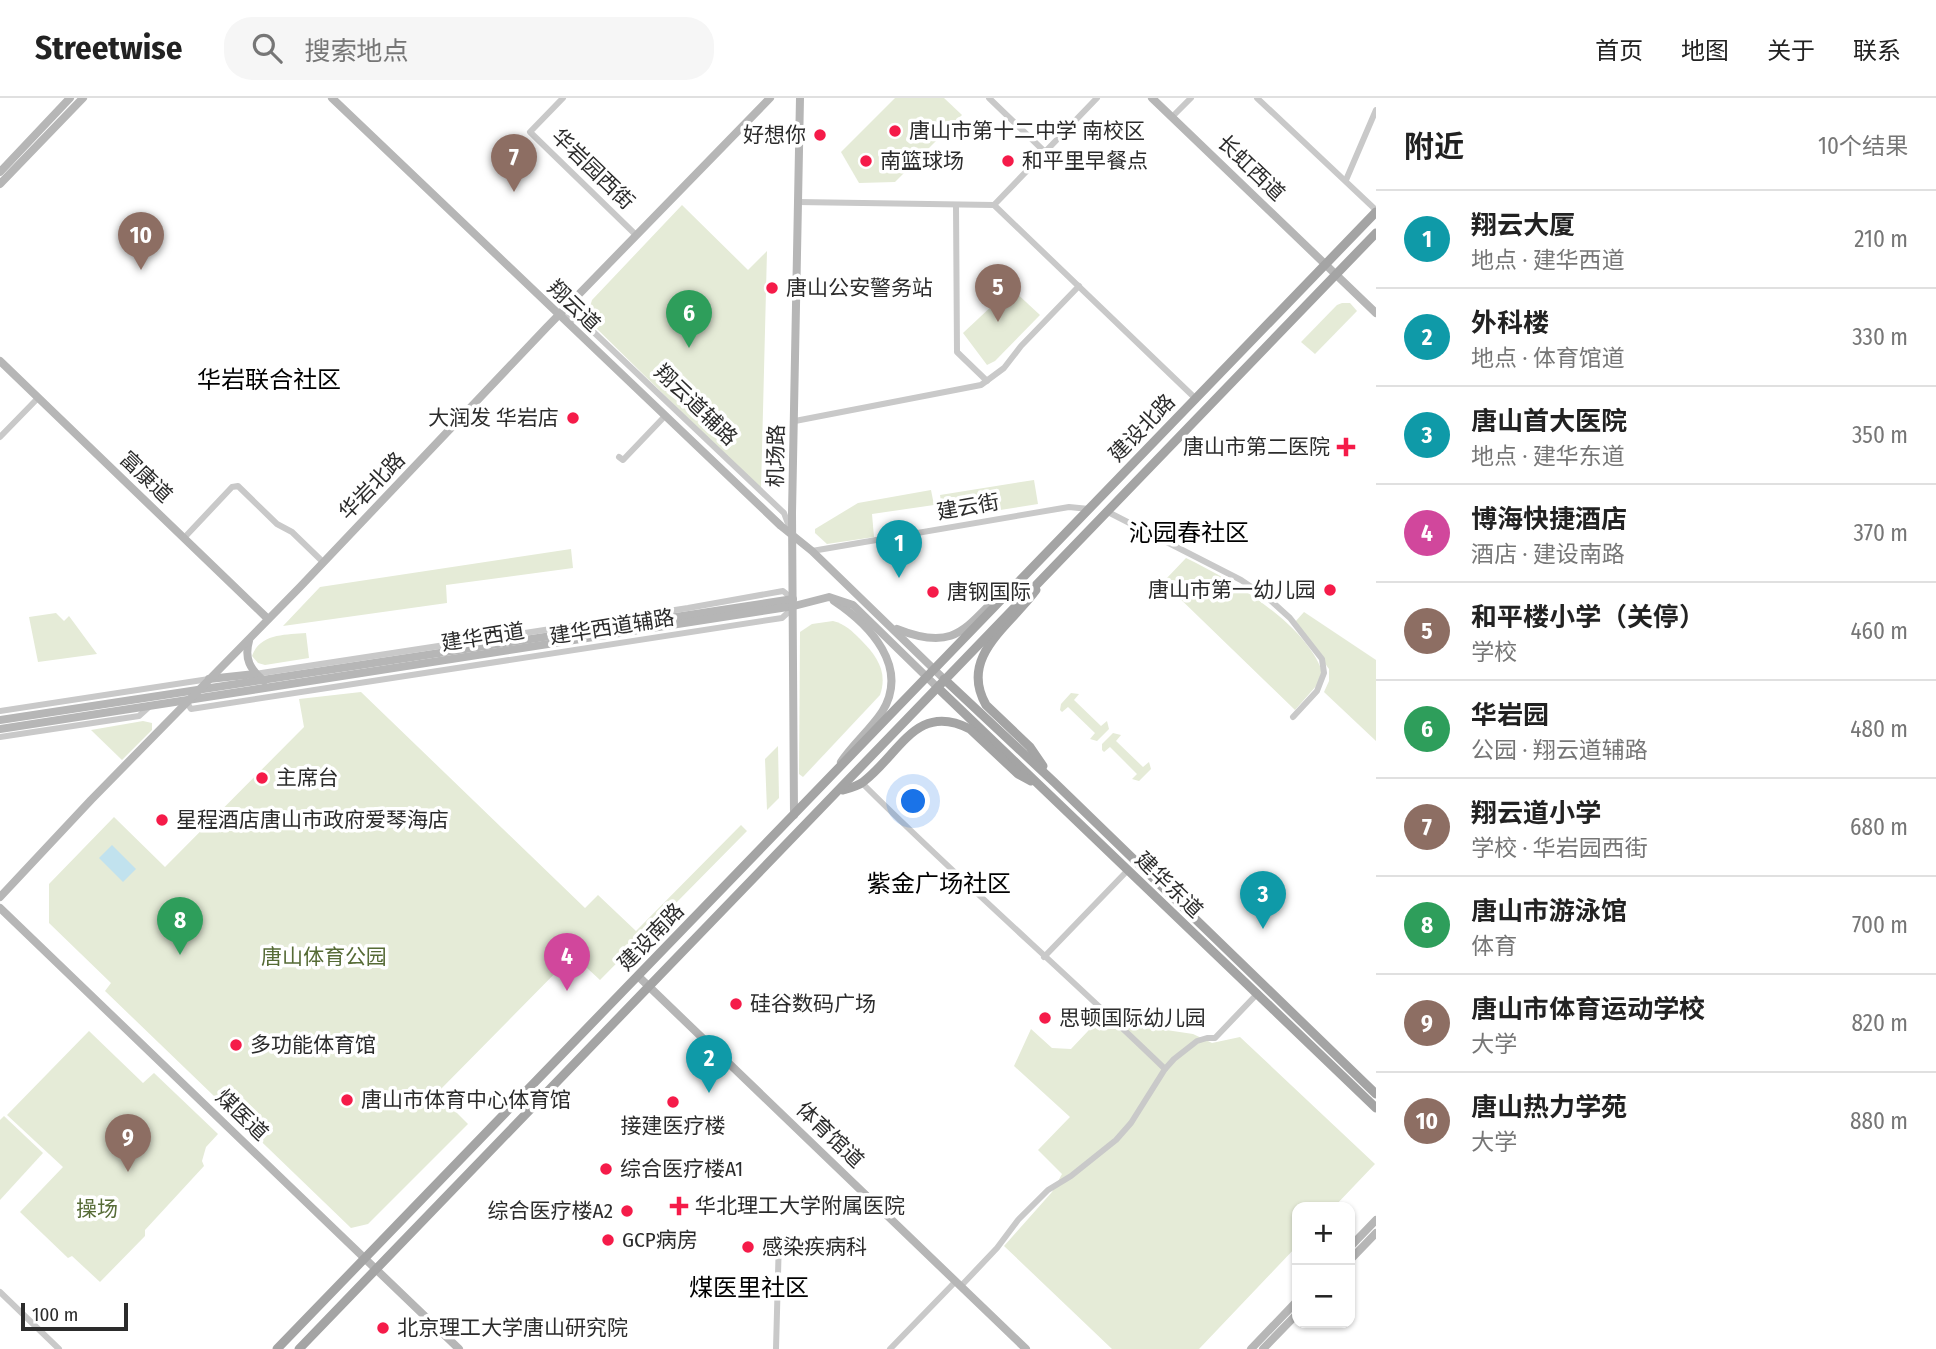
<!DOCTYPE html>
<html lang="zh">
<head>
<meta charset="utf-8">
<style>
	:root { --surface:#fff; --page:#f6f6f6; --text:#222; --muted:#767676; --line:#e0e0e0; --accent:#2563eb }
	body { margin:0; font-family:"Fira Sans Condensed","Noto Sans SC",sans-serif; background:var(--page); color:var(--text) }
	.controls { position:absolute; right:21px; bottom:21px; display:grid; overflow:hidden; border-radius:14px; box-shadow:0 2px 5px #0004 }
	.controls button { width:63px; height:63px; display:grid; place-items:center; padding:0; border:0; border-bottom:2px solid var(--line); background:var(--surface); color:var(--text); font:35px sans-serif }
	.scale { position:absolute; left:21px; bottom:18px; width:107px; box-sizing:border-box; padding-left:7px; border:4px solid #2c2c2c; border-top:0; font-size:19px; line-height:24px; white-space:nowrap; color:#2c2c2c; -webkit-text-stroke:5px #fff; paint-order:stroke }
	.you { position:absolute; left:914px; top:704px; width:24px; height:24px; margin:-18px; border:5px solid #fff; border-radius:50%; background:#1a73e8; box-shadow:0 0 0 10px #1a73e833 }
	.badge { display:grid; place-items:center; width:46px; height:46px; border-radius:50%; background:var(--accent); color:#fff; font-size:23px; font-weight:700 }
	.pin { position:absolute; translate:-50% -58px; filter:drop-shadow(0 2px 4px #0008) }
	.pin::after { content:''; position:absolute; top:37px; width:24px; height:21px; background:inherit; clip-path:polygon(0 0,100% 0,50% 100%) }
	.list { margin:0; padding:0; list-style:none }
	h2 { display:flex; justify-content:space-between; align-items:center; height:91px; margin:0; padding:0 28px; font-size:30px }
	h2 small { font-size:23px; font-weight:400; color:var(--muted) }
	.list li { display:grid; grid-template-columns:46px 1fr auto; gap:21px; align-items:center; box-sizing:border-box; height:98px; padding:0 28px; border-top:2px solid var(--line) }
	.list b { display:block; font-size:26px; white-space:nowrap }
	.list p { margin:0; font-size:23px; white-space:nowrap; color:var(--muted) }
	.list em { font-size:23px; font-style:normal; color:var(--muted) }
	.icon { flex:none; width:38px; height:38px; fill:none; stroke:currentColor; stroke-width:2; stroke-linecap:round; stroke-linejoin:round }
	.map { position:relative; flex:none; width:1376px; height:1251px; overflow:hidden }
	header { display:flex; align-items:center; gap:42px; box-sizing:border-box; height:98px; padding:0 35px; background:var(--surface); border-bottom:2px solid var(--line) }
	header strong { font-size:33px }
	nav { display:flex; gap:38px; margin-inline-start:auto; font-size:24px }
	.search { width:490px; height:63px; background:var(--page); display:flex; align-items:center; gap:18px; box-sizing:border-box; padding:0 24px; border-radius:28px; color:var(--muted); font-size:26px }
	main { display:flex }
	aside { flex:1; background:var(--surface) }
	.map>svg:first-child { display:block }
	.green { fill:#e5ebd7 }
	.water { fill:#c1e2ee }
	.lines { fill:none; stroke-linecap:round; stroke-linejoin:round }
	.street { stroke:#c9c9c9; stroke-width:6 }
	.secondary { stroke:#b6b6b6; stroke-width:8 }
	.primary { stroke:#a4a4a4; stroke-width:9 }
	.poi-dot { fill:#f51b49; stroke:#fff; stroke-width:2.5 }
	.labels { text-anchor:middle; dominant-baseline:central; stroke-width:7; stroke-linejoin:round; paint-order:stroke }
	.poi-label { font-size:21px; fill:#2c2c2c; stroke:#fff; text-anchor:start }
	.street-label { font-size:21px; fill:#2c2c2c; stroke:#fff }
	.park-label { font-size:21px; fill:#566b36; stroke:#fff }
	.quarter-label { font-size:24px; fill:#000; stroke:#fff }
</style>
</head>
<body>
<header>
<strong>Streetwise</strong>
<div class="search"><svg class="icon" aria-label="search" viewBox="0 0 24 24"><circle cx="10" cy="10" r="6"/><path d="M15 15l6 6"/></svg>搜索地点</div>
<nav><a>首页</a><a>地图</a><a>关于</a><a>联系</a></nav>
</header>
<main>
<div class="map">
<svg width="1376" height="1251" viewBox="0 0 1376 1251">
	<rect width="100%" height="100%" fill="#fff"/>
	<g class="green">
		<polygon points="895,0 944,0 962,17 895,84 859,85 841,54"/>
		<polygon points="682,107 748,172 767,153 761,392 590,224 588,215 592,202"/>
		<polygon points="1011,190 1040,217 995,263 987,267 963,235"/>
		<polygon points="1342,205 1350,205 1357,213 1315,256 1301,244 1337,207"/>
		<polygon points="1034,382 1038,406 944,421 940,397"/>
		<polygon points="931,392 934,407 872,416 874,439 827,446 815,435 815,431 858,405"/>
		<polygon points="571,451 573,470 446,487 447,505 283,528 320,489"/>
		<path d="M1186 460C1231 482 1304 524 1322 573L1317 587 1295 612 1170 491 1173 488 1166 481Z"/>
		<polygon points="1304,514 1376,562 1376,643 1324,594 1329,583 1329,571 1295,524"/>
		<polygon points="56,515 64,523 69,518 97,556 38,564 29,519"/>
		<path d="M833 523C845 526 852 533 861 542 877 558 888 574 880 597L803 679 799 676 800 534 812 526Z"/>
		<path d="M306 535 309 560 265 567 258 565 252 558C260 535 286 537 306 535Z"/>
		<polygon points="361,594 585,810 598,797 636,833 741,727 747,733 600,882 573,857 437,995 468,1026 368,1126 351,1130 105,893 111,885 49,825 49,786 114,719 165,769 304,629 299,601"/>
		<polygon points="1071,595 1079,596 1074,602 1101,628 1107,623 1109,631 1097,643 1090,641 1095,635 1068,609 1062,614 1060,612 1061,606"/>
		<polygon points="143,623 152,625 152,632 122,662 91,632"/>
		<polygon points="1113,635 1121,637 1116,643 1143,669 1149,664 1151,671 1139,683 1132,681 1137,676 1110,649 1104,654 1102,652 1102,646"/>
		<polygon points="778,648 779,700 767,712 765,661"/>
		<polygon points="1105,915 1113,924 1193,936 1212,945 1240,939 1375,1066 1334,1109 1297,1109 1297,1148 1199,1251 1112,1251 1004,1148 1052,1094 1062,1076 1038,1052 1070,1019 1014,968 1031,931 1052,950 1071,951"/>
		<polygon points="89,933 143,985 154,975 218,1036 206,1049 202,1063 204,1068 145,1132 145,1138 100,1184 72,1158 68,1160 20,1114 63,1069 7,1017"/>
		<polygon points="4,1018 43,1055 0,1102 0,1022"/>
	</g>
	<polygon class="water" points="112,747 136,771 123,784 99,760"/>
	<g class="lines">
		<g class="street">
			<polyline points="563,0 530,34 636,137"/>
			<polyline points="989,0 1045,54"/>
			<polyline points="1257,0 1376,112"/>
			<polyline points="1172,19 1191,0"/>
			<polyline points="1346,82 1376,12"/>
			<polyline points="797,104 994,107 1097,0"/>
			<polyline points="956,107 957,254 987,283"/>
			<polyline points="994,107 1195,300"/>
			<polyline points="561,218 583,224 784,415 790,431"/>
			<polyline points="795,323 981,287 1004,270 1021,248 1079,188"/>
			<polyline points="0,339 38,300"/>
			<polyline points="619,359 623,362 665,318"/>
			<polyline points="1106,413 1241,482 1269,501 1290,520 1322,561 1324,575 1317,593 1293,619"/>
			<polyline points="184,440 232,389 238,388 277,426 292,434 323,464"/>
			<polyline points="812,453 1069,409 1089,411"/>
			<polyline points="255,576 688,510 783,493 793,501"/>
			<polyline points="186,603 191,611 782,520 793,510"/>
			<polyline points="0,613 209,581"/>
			<polyline points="0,639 139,618 150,608"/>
			<path d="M862 685C960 783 1065 874 1165 971"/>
			<polyline points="1044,859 1128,772"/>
			<polyline points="961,1188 997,1150 1018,1122 1048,1092 1071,1078 1116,1042 1131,1025 1165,971 1174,961 1197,943 1207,940 1215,940 1258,895"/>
			<polyline points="0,1194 59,1251"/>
			<polyline points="776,1251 779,1140"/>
			<polyline points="890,1251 956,1183"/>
		</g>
		<g class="secondary">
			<polyline points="332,0 781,428 812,453 944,581"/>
			<polyline points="1152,0 1376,215"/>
			<polyline points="0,74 70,0"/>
			<polyline points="0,86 83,0"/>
			<polyline points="0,263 268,521"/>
			<path d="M834 503C870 527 910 569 882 614 870 632 853 646 841 664"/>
			<path d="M897 531C962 557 967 523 1012 486"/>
			<path d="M249 543C244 561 250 571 264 583"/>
			<polyline points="209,581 255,576"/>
			<polyline points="0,622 793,501"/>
			<polyline points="0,631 794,508 829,499 853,507 938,590"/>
			<polyline points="794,717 792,415 800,0"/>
			<polyline points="0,799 91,702 300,489 546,230 770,0"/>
			<polyline points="0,810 459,1251"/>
			<polyline points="638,878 1026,1251"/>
			<polyline points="1350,1149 1376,1122"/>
			<polyline points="1350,1162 1376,1135"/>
			<polyline points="1251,1251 1297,1203"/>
			<polyline points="1263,1251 1297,1216"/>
		</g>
		<g class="primary">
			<path d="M1036 492C1011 527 958 558 986 607L1030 649 1043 668"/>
			<polyline points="944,581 1054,684 1376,996"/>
			<polyline points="938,590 1376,1010"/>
			<path d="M843 692C850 690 858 688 863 684 900 656 916 603 970 631L1018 676 1031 683"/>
			<polyline points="277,1251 1376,114"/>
			<polyline points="299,1251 1376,135"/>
		</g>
	</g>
	<g class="poi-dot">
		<circle cx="895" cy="33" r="7"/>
		<circle cx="820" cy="37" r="7"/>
		<circle cx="866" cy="63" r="7"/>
		<circle cx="1008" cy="63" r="7"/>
		<circle cx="772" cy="190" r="7"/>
		<circle cx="573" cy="320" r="7"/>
		<path d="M1342.5 338.5h7v7h7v7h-7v7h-7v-7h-7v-7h7z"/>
		<circle cx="1330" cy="492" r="7"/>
		<circle cx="933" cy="494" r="7"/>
		<circle cx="262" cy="680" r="7"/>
		<circle cx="162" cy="722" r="7"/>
		<circle cx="736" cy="906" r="7"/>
		<circle cx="1045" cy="920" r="7"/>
		<circle cx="236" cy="947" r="7"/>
		<circle cx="347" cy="1002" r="7"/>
		<circle cx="673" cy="1004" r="7"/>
		<circle cx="606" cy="1071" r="7"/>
		<path d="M675.5 1097.5h7v7h7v7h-7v7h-7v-7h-7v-7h7z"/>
		<circle cx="627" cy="1113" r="7"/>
		<circle cx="608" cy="1142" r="7"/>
		<circle cx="748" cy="1149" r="7"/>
		<circle cx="383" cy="1230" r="7"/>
	</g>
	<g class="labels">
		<g class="poi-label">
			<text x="909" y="33">唐山市第十二中学 南校区</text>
			<text x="806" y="37" text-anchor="end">好想你</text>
			<text x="880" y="63">南篮球场</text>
			<text x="1022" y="63">和平里早餐点</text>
			<text x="786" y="190">唐山公安警务站</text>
			<text x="559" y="320" text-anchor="end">大润发 华岩店</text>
			<text x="1330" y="349" text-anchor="end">唐山市第二医院</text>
			<text x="1316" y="492" text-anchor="end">唐山市第一幼儿园</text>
			<text x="947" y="494">唐钢国际</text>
			<text x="276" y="680">主席台</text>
			<text x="176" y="722">星程酒店唐山市政府爱琴海店</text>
			<text x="750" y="906">硅谷数码广场</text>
			<text x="1059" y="920">思顿国际幼儿园</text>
			<text x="250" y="947">多功能体育馆</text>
			<text x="361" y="1002">唐山市体育中心体育馆</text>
			<text x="673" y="1028" text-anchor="middle">接建医疗楼</text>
			<text x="620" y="1071">综合医疗楼A1</text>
			<text x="695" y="1108">华北理工大学附属医院</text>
			<text x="613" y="1113" text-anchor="end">综合医疗楼A2</text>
			<text x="622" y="1142">GCP病房</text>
			<text x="762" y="1149">感染疾病科</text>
			<text x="397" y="1230">北京理工大学唐山研究院</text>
		</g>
		<g class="street-label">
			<text transform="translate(1251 70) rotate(44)">长虹西道</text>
			<text transform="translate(593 71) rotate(44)">华岩园西街</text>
			<text transform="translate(574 208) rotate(44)">翔云道</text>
			<text transform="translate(696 307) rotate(44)">翔云道辅路</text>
			<text transform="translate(1142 330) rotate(-46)">建设北路</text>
			<text transform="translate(776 358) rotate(-89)">机场路</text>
			<text transform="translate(146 379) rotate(44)">富康道</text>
			<text transform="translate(372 388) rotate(-46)">华岩北路</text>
			<text transform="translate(968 409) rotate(-10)">建云街</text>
			<text transform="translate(612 529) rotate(-9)">建华西道辅路</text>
			<text transform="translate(483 539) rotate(-9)">建华西道</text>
			<text transform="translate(1169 787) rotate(44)">建华东道</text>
			<text transform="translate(651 839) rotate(-46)">建设南路</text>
			<text transform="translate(242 1017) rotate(44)">煤医道</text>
			<text transform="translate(830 1037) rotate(44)">体育馆道</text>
		</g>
		<g class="park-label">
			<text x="324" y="859">唐山体育公园</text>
			<text x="97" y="1111">操场</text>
		</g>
		<g class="quarter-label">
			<text x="269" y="282">华岩联合社区</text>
			<text x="1189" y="435">沁园春社区</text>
			<text x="939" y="786">紫金广场社区</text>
			<text x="749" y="1190">煤医里社区</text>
		</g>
	</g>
</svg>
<div class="controls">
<button>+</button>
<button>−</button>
</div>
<div class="scale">100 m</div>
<div class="you"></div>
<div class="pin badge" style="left:899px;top:480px;background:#0f9aa8">1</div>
<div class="pin badge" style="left:709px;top:995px;background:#0f9aa8">2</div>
<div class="pin badge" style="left:1263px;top:831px;background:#0f9aa8">3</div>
<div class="pin badge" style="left:567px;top:893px;background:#d1479c">4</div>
<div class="pin badge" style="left:998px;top:224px;background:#8d6e63">5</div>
<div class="pin badge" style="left:689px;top:250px;background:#2e9e5b">6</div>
<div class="pin badge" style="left:514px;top:94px;background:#8d6e63">7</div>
<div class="pin badge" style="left:180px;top:857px;background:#2e9e5b">8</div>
<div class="pin badge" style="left:128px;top:1074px;background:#8d6e63">9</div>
<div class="pin badge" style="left:141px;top:172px;background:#8d6e63">10</div>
</div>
<aside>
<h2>附近<small>10个结果</small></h2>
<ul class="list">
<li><span class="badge" style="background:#0f9aa8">1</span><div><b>翔云大厦</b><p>地点 · 建华西道</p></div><em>210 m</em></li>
<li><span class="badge" style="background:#0f9aa8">2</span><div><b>外科楼</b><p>地点 · 体育馆道</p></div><em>330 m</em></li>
<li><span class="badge" style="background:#0f9aa8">3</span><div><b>唐山首大医院</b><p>地点 · 建华东道</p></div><em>350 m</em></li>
<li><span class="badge" style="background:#d1479c">4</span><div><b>博海快捷酒店</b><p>酒店 · 建设南路</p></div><em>370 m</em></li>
<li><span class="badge" style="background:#8d6e63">5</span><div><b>和平楼小学（关停）</b><p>学校</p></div><em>460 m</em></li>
<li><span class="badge" style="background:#2e9e5b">6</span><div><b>华岩园</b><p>公园 · 翔云道辅路</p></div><em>480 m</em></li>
<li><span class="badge" style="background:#8d6e63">7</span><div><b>翔云道小学</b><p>学校 · 华岩园西街</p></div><em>680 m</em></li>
<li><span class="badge" style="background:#2e9e5b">8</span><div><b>唐山市游泳馆</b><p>体育</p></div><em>700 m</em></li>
<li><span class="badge" style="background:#8d6e63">9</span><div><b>唐山市体育运动学校</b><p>大学</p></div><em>820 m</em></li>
<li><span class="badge" style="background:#8d6e63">10</span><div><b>唐山热力学苑</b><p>大学</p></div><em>880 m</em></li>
</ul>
</aside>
</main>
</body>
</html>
